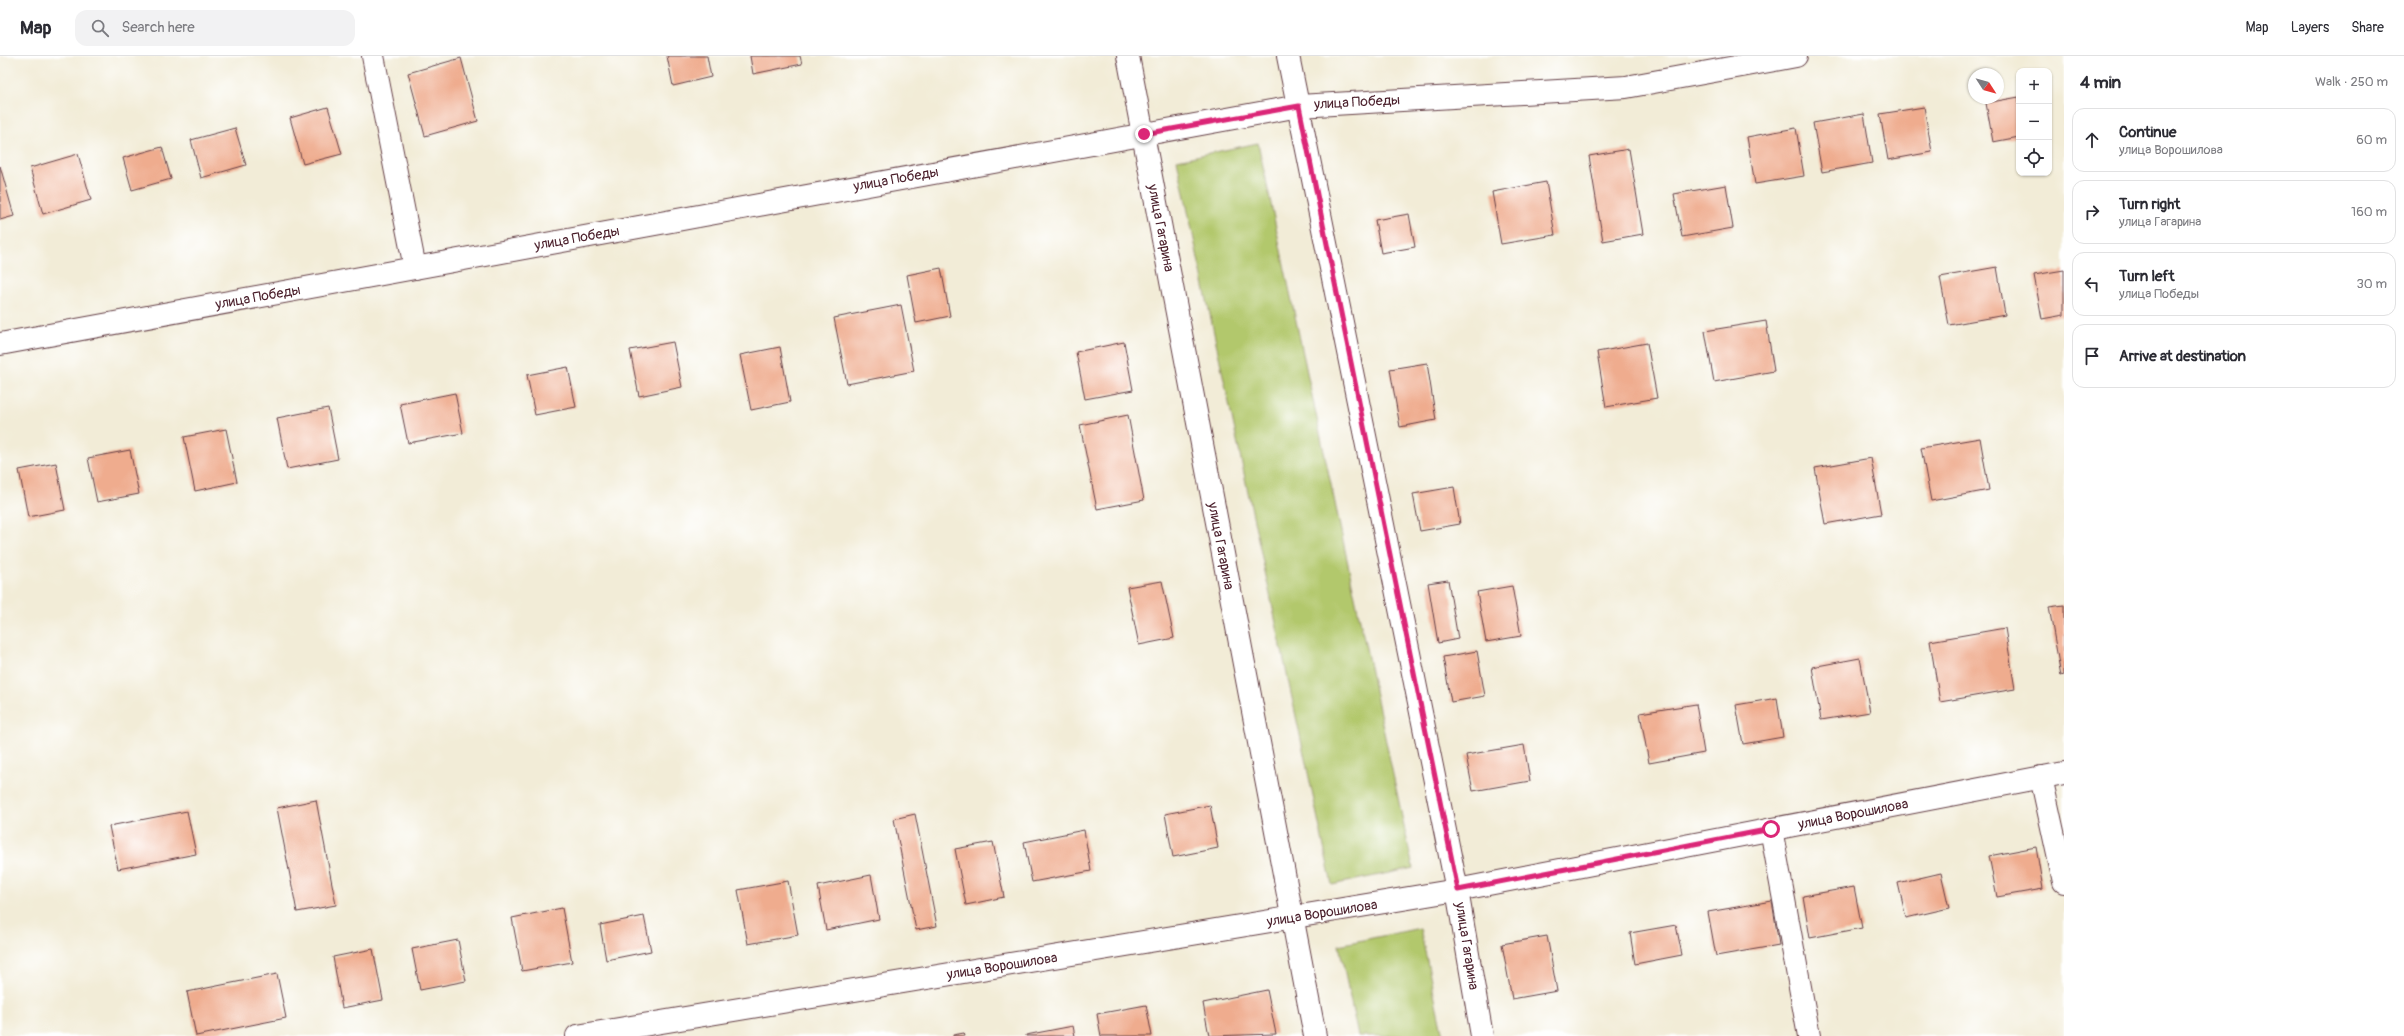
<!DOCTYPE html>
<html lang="en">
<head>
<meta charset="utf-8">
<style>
	:root { --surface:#fff; --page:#f2f2f3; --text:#2b2b33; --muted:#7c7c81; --line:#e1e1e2 }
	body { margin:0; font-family:Pangolin,sans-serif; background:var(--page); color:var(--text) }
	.controls { position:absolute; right:12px; top:12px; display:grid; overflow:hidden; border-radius:8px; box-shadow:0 1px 3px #0004 }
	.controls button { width:36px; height:36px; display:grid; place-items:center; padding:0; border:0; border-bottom:1px solid var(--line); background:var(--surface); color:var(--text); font:20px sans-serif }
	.compass { position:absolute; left:1968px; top:12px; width:36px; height:36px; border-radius:50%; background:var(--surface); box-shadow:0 1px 3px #0004; rotate:126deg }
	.stop { position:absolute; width:12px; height:12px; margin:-9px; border:3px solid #db2777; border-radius:50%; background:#fff }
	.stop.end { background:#db2777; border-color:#fff; box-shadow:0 1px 4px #0008 }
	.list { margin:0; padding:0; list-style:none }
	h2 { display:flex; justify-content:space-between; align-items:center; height:52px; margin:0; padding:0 16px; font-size:17px }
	h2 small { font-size:13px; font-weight:400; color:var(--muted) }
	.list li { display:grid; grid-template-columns:26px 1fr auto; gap:12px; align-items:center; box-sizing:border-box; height:64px; margin:0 8px 8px; padding:0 8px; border:1px solid var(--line); border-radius:12px }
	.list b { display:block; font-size:15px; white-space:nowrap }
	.list p { margin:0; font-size:13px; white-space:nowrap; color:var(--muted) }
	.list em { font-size:13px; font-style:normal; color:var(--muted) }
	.icon { flex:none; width:22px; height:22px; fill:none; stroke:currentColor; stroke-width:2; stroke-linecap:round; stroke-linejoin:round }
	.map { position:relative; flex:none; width:2064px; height:980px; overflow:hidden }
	header { display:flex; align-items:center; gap:24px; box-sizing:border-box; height:56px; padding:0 20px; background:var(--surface); border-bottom:1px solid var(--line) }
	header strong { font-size:19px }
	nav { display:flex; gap:22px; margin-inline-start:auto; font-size:14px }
	.search { width:280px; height:36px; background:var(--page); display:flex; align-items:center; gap:10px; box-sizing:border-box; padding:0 14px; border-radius:12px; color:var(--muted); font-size:15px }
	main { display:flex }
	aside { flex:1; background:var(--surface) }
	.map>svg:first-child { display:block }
	.green { fill:#b2c86c; stroke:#7e744c }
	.building { fill:#efac8e }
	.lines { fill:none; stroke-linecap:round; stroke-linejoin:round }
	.minor-casing { stroke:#633e45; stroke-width:24 }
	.minor { stroke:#fff; stroke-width:22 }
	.route { stroke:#db2777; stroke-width:5 }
	.labels { text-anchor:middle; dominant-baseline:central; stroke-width:4; stroke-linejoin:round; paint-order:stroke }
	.street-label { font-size:14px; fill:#4a1f2b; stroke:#fff }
</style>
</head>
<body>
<header>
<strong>Map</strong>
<div class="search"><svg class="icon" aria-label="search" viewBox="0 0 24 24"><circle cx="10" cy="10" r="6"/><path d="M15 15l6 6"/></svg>Search here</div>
<nav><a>Map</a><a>Layers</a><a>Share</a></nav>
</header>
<main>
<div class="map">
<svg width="2064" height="980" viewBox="0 0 2064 980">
	<rect width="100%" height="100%" fill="#fff"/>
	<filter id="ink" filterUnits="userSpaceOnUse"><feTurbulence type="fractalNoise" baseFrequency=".025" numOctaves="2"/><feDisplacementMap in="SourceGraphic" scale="8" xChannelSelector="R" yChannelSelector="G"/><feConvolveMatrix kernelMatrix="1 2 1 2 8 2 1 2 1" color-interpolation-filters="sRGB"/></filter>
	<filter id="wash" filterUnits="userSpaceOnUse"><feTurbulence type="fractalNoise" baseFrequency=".012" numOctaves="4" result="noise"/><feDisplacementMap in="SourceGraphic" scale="16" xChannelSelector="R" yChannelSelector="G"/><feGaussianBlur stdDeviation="0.9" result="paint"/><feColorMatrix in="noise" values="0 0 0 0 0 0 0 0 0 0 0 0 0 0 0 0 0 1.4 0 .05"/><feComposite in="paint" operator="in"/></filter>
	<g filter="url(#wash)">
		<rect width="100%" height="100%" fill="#f2ecd7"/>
		<g class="green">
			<polygon points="1258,87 1413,812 1332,829 1177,104"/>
			<polygon points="1420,872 1443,980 1358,980 1339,889"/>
		</g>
		<g id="blocks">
			<g class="building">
				<polygon points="667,0 707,0 711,21 673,30"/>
				<polygon points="750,0 800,0 802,8 753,18"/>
				<polygon points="461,2 478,65 425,80 408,17"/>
				<polygon points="2019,41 2019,81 1993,86 1986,47"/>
				<polygon points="328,51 342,98 303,108 290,62"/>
				<polygon points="1924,51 1932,96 1888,104 1880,58"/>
				<polygon points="1864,58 1872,107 1822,116 1813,67"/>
				<polygon points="235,72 246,109 201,122 191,84"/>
				<polygon points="1796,72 1804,120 1755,128 1747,81"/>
				<polygon points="162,91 171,123 132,134 123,102"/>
				<polygon points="1629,93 1643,178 1603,185 1589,100"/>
				<polygon points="78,98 91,144 43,158 30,112"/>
				<polygon points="0,110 14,160 0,164"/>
				<polygon points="1546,126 1555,179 1501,188 1492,136"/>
				<polygon points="1726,129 1733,172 1682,181 1674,138"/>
				<polygon points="1409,158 1415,191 1381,197 1375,164"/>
				<polygon points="1997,211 2005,259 1949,269 1940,221"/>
				<polygon points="941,212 950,260 916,267 907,219"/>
				<polygon points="2064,214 2064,259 2042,263 2034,219"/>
				<polygon points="901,249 914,315 847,328 834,262"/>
				<polygon points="1766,265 1774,315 1714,326 1705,275"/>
				<polygon points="673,286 682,331 639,340 630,294"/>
				<polygon points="1124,286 1133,334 1085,343 1076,296"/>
				<polygon points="1647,287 1657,342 1606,351 1597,296"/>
				<polygon points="780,291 790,346 751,354 740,299"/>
				<polygon points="1427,307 1436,364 1400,371 1390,313"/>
				<polygon points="568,311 576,351 535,359 527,319"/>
				<polygon points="455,337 463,377 408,387 400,348"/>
				<polygon points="328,352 338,403 287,413 277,362"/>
				<polygon points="1128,359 1144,444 1097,453 1080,369"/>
				<polygon points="226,373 237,426 195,435 184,381"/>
				<polygon points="1980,382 1989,434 1931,445 1921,392"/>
				<polygon points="130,394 139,438 97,446 88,402"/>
				<polygon points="1871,402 1881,458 1825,468 1815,412"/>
				<polygon points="56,407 65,454 28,461 19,414"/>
				<polygon points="1454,431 1460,468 1420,475 1413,438"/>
				<polygon points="1448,524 1458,583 1438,587 1428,527"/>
				<polygon points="1162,525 1174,582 1139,589 1127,531"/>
				<polygon points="1512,530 1521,580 1486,586 1477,536"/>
				<polygon points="2064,549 2064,619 2061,620 2049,551"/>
				<polygon points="2005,572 2015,633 1940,646 1930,585"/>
				<polygon points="1477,595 1485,640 1451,646 1443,601"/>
				<polygon points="1860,602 1870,656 1821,664 1812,611"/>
				<polygon points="1777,642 1783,681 1743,688 1736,649"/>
				<polygon points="1696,648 1704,697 1649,707 1640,657"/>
				<polygon points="1524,689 1530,725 1473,735 1466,699"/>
				<polygon points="316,744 336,849 297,856 277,752"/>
				<polygon points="1210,749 1218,792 1173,801 1165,758"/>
				<polygon points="187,755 196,798 118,813 109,770"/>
				<polygon points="915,758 937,870 916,874 894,763"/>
				<polygon points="1084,774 1091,815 1032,826 1024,786"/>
				<polygon points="993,786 1004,841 966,849 955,793"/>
				<polygon points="2036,791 2043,833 1997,841 1989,800"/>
				<polygon points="1941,817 1949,852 1906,862 1898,827"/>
				<polygon points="871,819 879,863 826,874 818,830"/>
				<polygon points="788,825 798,879 748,888 738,834"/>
				<polygon points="1854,831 1862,872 1810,882 1803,840"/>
				<polygon points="1772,845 1779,889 1716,900 1708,856"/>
				<polygon points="562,852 572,906 522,915 512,862"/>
				<polygon points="644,860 651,895 606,904 600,869"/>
				<polygon points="1676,869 1682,899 1635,908 1630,877"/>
				<polygon points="1547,880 1557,935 1512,943 1502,888"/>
				<polygon points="458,884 466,925 420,934 412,893"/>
				<polygon points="373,893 383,944 342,952 333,901"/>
				<polygon points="277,918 286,962 196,980 187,936"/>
				<polygon points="1267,934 1276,978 1209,980 1203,947"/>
				<polygon points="1146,949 1152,980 1101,980 1097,958"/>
				<polygon points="1073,970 1075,980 1026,980 1026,979"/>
				<polygon points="964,977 965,980 953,980 953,979"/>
			</g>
		</g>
	</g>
	<g filter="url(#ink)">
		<use href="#blocks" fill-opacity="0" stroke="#633e45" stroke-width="1"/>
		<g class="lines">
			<defs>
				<g id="minor">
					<polyline points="373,0 415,212"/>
					<polyline points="1128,0 1315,980"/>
					<polyline points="1288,0 1457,834 1482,980"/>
					<polyline points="0,288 1299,50 1626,31 1796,0"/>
					<polyline points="2041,721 2064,826"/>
					<polyline points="1771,773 1809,980"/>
					<polyline points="577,980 1457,834 2064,717"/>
				</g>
			</defs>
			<use href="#minor" class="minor-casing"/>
			<use href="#minor" class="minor"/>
		</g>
	</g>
	<g class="lines" filter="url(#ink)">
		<polyline class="route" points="1144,78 1299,50 1458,834 1771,773"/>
	</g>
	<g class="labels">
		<g class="street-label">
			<text transform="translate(1357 46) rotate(-3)">улица Победы</text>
			<text transform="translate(896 123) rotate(-10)">улица Победы</text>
			<text transform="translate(1161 172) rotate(79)">улица Гагарина</text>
			<text transform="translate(577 182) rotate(-10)">улица Победы</text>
			<text transform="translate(258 241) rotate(-10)">улица Победы</text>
			<text transform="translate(1221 490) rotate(79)">улица Гагарина</text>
			<text transform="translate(1853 758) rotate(-11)">улица Ворошилова</text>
			<text transform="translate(1322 857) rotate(-9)">улица Ворошилова</text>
			<text transform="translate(1467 890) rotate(81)">улица Гагарина</text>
			<text transform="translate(1002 910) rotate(-9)">улица Ворошилова</text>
		</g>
	</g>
</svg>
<div class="controls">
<button>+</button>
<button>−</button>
<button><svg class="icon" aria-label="locate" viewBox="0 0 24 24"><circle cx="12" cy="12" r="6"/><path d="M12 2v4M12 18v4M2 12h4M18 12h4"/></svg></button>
</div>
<svg class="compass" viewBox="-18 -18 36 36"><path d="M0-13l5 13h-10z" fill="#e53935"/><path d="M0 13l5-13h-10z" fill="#7c7c81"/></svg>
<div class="stop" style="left:1771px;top:773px"></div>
<div class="stop end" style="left:1144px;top:78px"></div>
</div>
<aside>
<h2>4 min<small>Walk · 250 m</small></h2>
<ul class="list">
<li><svg class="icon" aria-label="ahead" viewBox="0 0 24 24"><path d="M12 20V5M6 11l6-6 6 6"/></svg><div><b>Continue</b><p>улица Ворошилова</p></div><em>60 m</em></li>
<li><svg class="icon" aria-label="right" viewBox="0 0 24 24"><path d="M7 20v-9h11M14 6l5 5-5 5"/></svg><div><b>Turn right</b><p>улица Гагарина</p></div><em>160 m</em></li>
<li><svg class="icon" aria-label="left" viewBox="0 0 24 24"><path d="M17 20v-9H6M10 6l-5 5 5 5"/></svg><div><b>Turn left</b><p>улица Победы</p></div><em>30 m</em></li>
<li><svg class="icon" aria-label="arrive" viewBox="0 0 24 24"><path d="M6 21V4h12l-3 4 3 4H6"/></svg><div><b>Arrive at destination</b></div></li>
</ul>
</aside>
</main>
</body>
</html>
